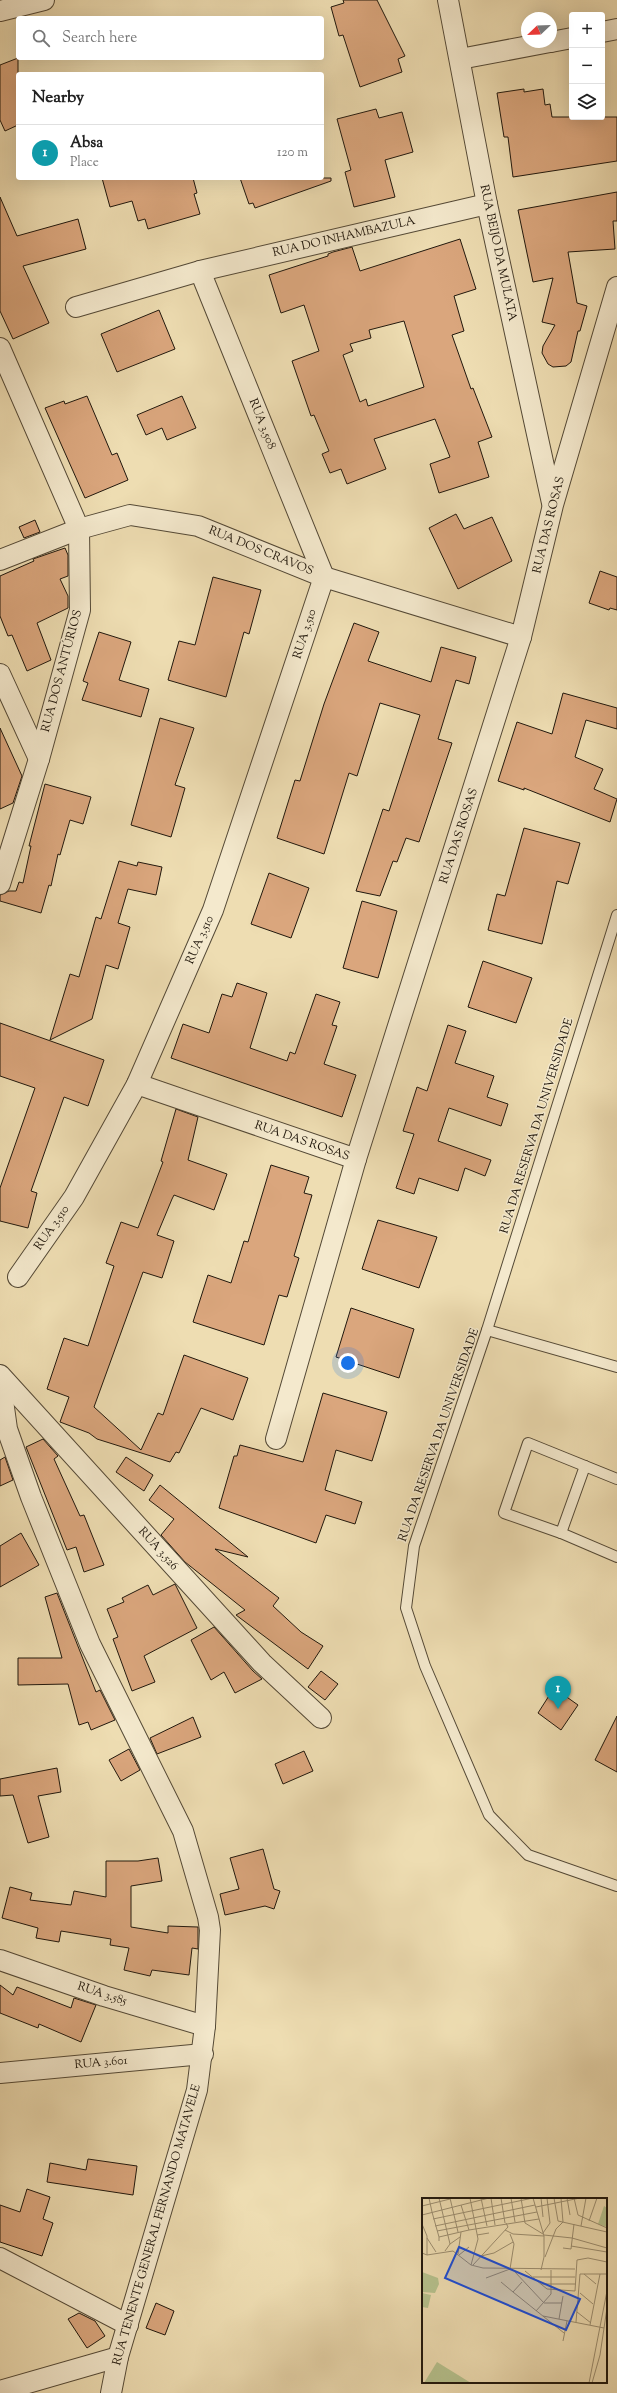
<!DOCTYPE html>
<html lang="en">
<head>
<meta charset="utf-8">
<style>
	:root { --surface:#fff; --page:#f2f2f2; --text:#222; --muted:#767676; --line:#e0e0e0; --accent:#b45309 }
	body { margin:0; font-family:"Sorts Mill Goudy",serif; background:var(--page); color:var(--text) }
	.controls { position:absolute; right:12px; top:12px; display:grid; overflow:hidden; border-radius:4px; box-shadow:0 4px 16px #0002 }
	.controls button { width:36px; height:36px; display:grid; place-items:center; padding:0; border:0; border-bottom:1px solid var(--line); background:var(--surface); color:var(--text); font:20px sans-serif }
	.compass { position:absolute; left:521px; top:12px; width:36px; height:36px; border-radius:50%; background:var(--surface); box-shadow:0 4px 16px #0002; rotate:247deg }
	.you { position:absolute; left:348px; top:1363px; width:14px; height:14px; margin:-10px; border:3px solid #fff; border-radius:50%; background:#1a73e8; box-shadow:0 0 0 6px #1a73e833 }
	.badge { display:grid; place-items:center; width:26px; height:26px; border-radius:50%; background:var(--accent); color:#fff; font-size:13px; font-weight:700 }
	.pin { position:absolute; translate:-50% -33px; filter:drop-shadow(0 1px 2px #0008) }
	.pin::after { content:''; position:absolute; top:21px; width:14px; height:12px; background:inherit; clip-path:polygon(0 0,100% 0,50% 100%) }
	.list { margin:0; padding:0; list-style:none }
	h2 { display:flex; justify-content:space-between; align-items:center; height:52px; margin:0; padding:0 16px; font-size:17px }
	h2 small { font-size:13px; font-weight:400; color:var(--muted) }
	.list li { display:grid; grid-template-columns:26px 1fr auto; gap:12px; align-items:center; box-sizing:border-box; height:56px; padding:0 16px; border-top:1px solid var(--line) }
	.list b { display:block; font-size:15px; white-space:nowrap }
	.list p { margin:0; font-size:13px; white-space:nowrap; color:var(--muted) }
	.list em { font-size:13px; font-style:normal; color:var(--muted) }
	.icon { flex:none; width:22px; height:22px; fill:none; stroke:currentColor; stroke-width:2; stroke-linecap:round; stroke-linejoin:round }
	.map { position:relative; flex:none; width:617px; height:2393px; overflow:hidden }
	.search { position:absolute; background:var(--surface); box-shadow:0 4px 16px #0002; left:16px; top:16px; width:308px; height:44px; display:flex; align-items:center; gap:10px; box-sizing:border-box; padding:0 14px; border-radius:4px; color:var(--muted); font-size:15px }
	.panel { position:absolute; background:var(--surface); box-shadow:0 4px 16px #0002; left:16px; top:72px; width:308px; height:108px; border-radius:4px }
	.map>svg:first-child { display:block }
	.building { fill:#daa67d; stroke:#21180d; fill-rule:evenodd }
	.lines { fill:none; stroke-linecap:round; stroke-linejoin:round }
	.lane-casing { stroke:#544936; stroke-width:12 }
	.street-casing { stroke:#544936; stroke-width:22 }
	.lane { stroke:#f4e9cd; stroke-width:10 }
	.street { stroke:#f4e9cd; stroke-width:20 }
	.labels { text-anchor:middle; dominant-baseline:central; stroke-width:3; stroke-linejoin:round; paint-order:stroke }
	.street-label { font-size:12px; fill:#21180d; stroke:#f4e9cd }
	.inset-road { fill:none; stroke:#9c8e70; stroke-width:1 }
	.view { fill:#1d4ed8; fill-opacity:0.15; stroke:#1d4ed8; stroke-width:2 }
	.inset-edge { fill:none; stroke:#21180d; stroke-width:2 }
</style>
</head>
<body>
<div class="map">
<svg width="617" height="2393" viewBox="0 0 617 2393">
	<rect width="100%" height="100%" fill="#eeddb2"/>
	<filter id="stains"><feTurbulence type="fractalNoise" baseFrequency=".005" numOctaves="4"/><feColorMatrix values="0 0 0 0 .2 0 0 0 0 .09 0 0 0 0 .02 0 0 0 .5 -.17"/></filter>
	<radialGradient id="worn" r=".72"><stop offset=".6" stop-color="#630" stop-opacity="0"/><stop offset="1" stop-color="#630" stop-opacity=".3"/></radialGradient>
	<g class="building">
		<polygon points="343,0 377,0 405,56 398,59 402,72 360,87 343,35 339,36 331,7 344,3"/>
		<polygon points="18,58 18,125 5,131 0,120 0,65"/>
		<polygon points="524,89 524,92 543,89 545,105 550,104 552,117 617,117 617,161 513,177 508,137 504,137 497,93"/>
		<polygon points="376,109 379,118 402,112 413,152 385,160 395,197 354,207 345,172 351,170 337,119"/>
		<polygon points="102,178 193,178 197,193 194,194 200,214 148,229 145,219 138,221 132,201 110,207"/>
		<polygon points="240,178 331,178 331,181 255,208 253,203 249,204"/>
		<polygon points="617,192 617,221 613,221 615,249 568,252 577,303 587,306 580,331 578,331 571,362 566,366 553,367 548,364 542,353 543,346 555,325 542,322 553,278 533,282 518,210"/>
		<polygon points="0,197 17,236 78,219 86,249 23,266 49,323 13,339 0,311"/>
		<path d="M460 239 476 289 454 296 464 331 452 335 471 389 473 388 492 437 478 442 489 477 439 493 430 464 450 457 435 419 374 439 386 469 347 484 341 469 330 473 322 454 329 451 314 415 311 416 292 361 319 351 304 305 281 313 269 275 328 256V254L333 252 352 247 360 271ZM404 321 424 387 368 406 366 399 360 402 343 355 353 351 350 344 371 338 369 330Z"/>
		<polygon points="159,310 175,349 117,372 101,334"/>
		<polygon points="87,396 112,455 117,453 128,480 85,498 45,408 64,401 65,404"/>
		<polygon points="182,396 196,428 167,440 162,428 146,435 137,415"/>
		<polygon points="456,514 464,529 492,517 512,561 458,589 429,528"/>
		<polygon points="35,520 40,532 24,538 19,527"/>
		<polygon points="65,548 68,555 68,576 60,579 68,596 68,608 37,623 51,660 27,671 12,635 8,636 0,616 0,576 34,561 33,559"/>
		<polygon points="600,571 617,577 617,610 610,608 609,610 589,603"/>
		<polygon points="213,577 261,590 249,634 244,632 226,697 168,680 179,641 195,645"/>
		<polygon points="354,623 379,632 368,661 431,682 441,647 476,657 469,684 456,680 438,739 452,743 419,842 406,838 397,862 393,861 380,896 356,891 383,809 389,811 420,715 380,703 357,776 349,773 324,854 277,838 295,780 300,781 324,704"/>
		<polygon points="99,632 131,642 119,680 149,689 141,717 82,700 88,683 83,681"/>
		<polygon points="563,693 617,708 617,729 586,720 575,757 603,769 594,789 617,799 610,822 524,788 524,790 498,781 517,722 552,734"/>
		<polygon points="160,718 194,728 175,785 185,788 171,837 131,825"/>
		<polygon points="0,728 22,776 13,803 0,809"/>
		<polygon points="45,784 91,797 83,824 70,820 60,855 58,854 51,886 49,885 41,913 0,901 0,895 9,891 16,891 19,882 23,883 31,846 29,846"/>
		<polygon points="524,828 580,843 568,884 557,881 542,944 488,930 497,894 505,896"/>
		<polygon points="119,861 137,866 138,862 162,867 156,895 128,889 118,923 130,927 118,969 106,965 92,1019 50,1040 70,974 79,977 96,917 101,919"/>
		<polygon points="269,873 309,888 291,938 251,924"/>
		<polygon points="362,901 397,911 378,978 343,968"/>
		<polygon points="483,961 532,978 516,1023 468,1007"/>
		<polygon points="237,983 267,993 250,1048 287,1061 290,1052 295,1054 316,994 340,1002 332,1025 337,1026 324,1064 356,1075 342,1117 171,1058 183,1024 209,1033 222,994 232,997"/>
		<polygon points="0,1023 104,1060 88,1106 64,1097 31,1191 37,1193 28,1228 0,1221 0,1188 35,1088 0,1076"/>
		<polygon points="448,1025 466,1031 455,1063 494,1076 487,1097 508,1104 501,1126 449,1108 438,1141 491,1160 485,1176 465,1168 458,1191 419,1178 414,1194 396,1188 414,1134 403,1131 417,1087 427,1091"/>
		<polygon points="176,1109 198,1117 188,1160 227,1174 214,1210 174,1195 172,1199 157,1235 174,1241 162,1278 143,1272 94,1407 141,1450 158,1413 163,1415 184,1355 248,1378 233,1420 201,1408 179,1453 176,1452 170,1462 97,1439 89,1433 60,1422 69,1397 47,1389 64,1338 88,1346 114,1266 106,1263 121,1222 138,1228 163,1162 161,1161"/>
		<polygon points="271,1165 309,1177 304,1193 312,1195 294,1256 299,1258 287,1297 279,1295 264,1345 193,1322 208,1275 231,1283 244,1241 248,1242"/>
		<polygon points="378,1220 437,1237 419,1288 362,1269"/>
		<polygon points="351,1308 414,1329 399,1378 336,1357"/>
		<polygon points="323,1393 387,1412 372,1461 336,1450 325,1490 362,1502 355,1524 326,1515 316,1543 219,1508 234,1456 237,1456 240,1445 303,1462"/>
		<polygon points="43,1439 58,1456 54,1459 80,1516 84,1515 104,1565 84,1572 76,1547 67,1550 26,1447"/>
		<polygon points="5,1457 13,1480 0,1486 0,1460"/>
		<polygon points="126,1457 153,1475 144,1491 116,1472"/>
		<polygon points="160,1485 248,1557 215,1549 279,1598 273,1606 301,1632 323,1646 308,1669 236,1615 245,1610 185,1562 161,1535 174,1519 149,1500"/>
		<polygon points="21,1533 39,1565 0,1587 0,1546"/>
		<polygon points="175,1584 197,1628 144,1656 155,1682 132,1691 113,1639 118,1637 107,1609 124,1602 122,1598 148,1585 153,1595"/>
		<polygon points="57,1593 96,1692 100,1690 115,1720 91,1730 88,1722 79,1725 68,1684 18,1685 18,1658 62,1658 45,1597"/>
		<polygon points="214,1627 253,1671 262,1679 235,1693 224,1672 211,1680 191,1640"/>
		<polygon points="321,1671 338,1684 325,1700 308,1687"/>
		<polygon points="554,1688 578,1705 561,1730 538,1713"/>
		<polygon points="617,1716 617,1772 595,1760"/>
		<polygon points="193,1717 201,1737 157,1754 150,1738"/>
		<polygon points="129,1749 140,1770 121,1781 109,1760"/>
		<polygon points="304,1751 313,1771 283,1784 275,1764"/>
		<polygon points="57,1768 61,1792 38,1796 49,1837 28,1843 13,1795 0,1796 0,1779"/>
		<polygon points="263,1849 274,1889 280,1891 274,1909 265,1906 225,1915 220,1894 239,1889 230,1858"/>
		<polygon points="158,1858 162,1881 131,1886 131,1927 168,1933 168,1926 198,1927 198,1949 192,1948 189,1975 152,1970 150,1976 124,1970 129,1948 110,1945 111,1939 61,1931 59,1942 36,1938 38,1928 2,1918 10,1887 32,1893 30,1900 71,1905 74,1891 106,1897 106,1861 138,1861"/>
		<polygon points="0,1985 13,1995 17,1987 71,2008 74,1998 96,2005 81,2042 39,2024 38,2028 0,2013"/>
		<polygon points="88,2159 137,2166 133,2195 47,2182 50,2163 86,2170"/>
		<polygon points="27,2189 50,2197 43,2219 53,2223 42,2256 0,2242 0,2205 20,2212"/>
		<polygon points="156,2303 174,2311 165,2335 146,2328"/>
		<polygon points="79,2313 95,2321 105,2336 87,2348 68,2319"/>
	</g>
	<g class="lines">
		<defs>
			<g id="lane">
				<polyline points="617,915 487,1330 414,1546 406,1608 425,1666 489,1815 528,1855 617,1886"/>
				<polyline points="487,1330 617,1367"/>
				<polyline points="617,1479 528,1443 504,1513 561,1533 617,1557"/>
				<polyline points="561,1533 585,1466"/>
			</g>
			<g id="street">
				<polyline points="448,0 487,204 552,503"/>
				<polyline points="0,11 44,0"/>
				<polyline points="602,32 617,29"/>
				<polyline points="551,42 572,38"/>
				<polyline points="460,59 550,42"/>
				<polyline points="76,307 200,271 487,204"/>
				<polyline points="0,348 79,529 80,610 39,759 0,884"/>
				<polyline points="0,560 79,529 130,515 198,526 324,577 521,637"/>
				<polyline points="0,674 39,759"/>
				<polyline points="137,1084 356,1159 521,637 553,505 617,287"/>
				<polyline points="18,1277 74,1197 137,1084 213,910 324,577 200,271"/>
				<polyline points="0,1375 262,1663 321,1718"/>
				<polyline points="0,1379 7,1429 31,1497 90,1644 183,1831 208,1917 210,1930 205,2026 197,2090 118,2357 111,2393"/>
				<polyline points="276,1439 356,1159"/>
				<polyline points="0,1960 104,1996 205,2026"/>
				<polyline points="0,2073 203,2054"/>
				<polyline points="0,2258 128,2325"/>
				<polyline points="0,2391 118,2357"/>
			</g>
		</defs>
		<use href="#lane" class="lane-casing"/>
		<use href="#street" class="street-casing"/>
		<use href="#lane" class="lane"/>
		<use href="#street" class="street"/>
	</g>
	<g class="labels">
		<g class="street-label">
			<text transform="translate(344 237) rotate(-13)">RUA DO INHAMBAZULA</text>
			<text transform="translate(498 253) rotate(78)">RUA BEIJO DA MULATA</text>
			<text transform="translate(262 424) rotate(68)">RUA 3.508</text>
			<text transform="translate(549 525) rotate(-76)">RUA DAS ROSAS</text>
			<text transform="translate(261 551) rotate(22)">RUA DOS CRAVOS</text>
			<text transform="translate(305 634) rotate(-72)">RUA 3.510</text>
			<text transform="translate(62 671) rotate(-75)">RUA DOS ANTÚRIOS</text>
			<text transform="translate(459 836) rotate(-72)">RUA DAS ROSAS</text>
			<text transform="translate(200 940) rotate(-66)">RUA 3.510</text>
			<text transform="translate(537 1126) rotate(-73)">RUA DA RESERVA DA UNIVERSIDADE</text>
			<text transform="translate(302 1141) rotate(19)">RUA DAS ROSAS</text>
			<text transform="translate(52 1228) rotate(-55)">RUA 3.510</text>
			<text transform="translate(439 1435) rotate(-71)">RUA DA RESERVA DA UNIVERSIDADE</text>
			<text transform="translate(158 1549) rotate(48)">RUA 3.526</text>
			<text transform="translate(102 1994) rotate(18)">RUA 3.585</text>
			<text transform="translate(101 2063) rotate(-5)">RUA 3.601</text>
			<text transform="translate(157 2225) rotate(-74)">RUA TENENTE GENERAL FERNANDO MATAVELE</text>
		</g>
	</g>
	<g transform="translate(422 2198)">
		<rect width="185" height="185" fill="#eeddb2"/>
		<path d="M15 164 49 185H2Z" fill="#b6c28e"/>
		<path d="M182 8 185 10V29L176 26ZM0 74 16 80 17 86 13 95 0 94ZM0 95 9 97 6 110 0 109Z" fill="#b6c28e"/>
		<path class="inset-road" d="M7 0 10 14M17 0 28 46 23 53M28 0 36 34M48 0 56 41 49 67M59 0 65 28M69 0 73 27M79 0 83 25M89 0 93 24M99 0 103 25 121 36M111 0 122 38V59L119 72M119 0 121 19M132 0 136 23 185 34M145 0 148 17M152 0 156 17 185 30M39 7 47 32M0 8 28 1M114 9 158 0M10 14 17 39M0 17 67 0M11 21 111 0M167 23 175 0M0 26 5 38V57M13 28 113 7M159 28 164 0M83 32 91 36 122 38M15 33 115 14M121 35 128 25 125 0M55 37 67 35M122 37 150 40 185 50M5 40 14 54M185 40V54M17 43V39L47 32 117 21M28 46 38 39M149 48 185 54M141 50 149 51 152 26M0 55 5 57 31 53 49 67 61 70 153 71M36 56 39 34M37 57 47 49M59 58 72 55 91 44M123 59 134 31 141 24 139 0M51 67 86 29 84 25M103 73 125 91 153 93 155 62 166 60 185 64M93 74 122 105H140M162 76 174 86M111 79H153M64 80 88 71 92 46 88 36M79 84 91 94M100 84 91 94 142 135M119 86H154M158 95 171 106M114 113 129 96V72M155 114 169 125M121 118 182 130M137 121 141 98M154 124 158 76H185M168 127 178 76M141 143 145 123M167 185 185 93M170 185 178 157 185 110"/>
		<path class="view" d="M37 49 158 101 144 132 23 80Z"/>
		<rect width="185" height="185" class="inset-edge"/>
	</g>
	<rect width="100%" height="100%" filter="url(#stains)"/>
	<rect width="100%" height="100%" fill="url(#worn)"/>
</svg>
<div class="controls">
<button>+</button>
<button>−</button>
<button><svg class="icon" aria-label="layers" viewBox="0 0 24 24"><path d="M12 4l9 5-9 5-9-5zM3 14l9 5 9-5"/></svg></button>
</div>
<svg class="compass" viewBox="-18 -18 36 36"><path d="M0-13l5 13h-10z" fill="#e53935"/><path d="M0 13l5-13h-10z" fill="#767676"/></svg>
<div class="you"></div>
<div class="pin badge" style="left:558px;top:1709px;background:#0f9aa8">1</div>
<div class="search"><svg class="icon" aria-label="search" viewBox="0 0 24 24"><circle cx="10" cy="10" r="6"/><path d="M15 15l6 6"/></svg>Search here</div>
<section class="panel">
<h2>Nearby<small></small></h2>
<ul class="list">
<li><span class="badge" style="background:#0f9aa8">1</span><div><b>Absa</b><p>Place</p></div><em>120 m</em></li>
</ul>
</section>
</div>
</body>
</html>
